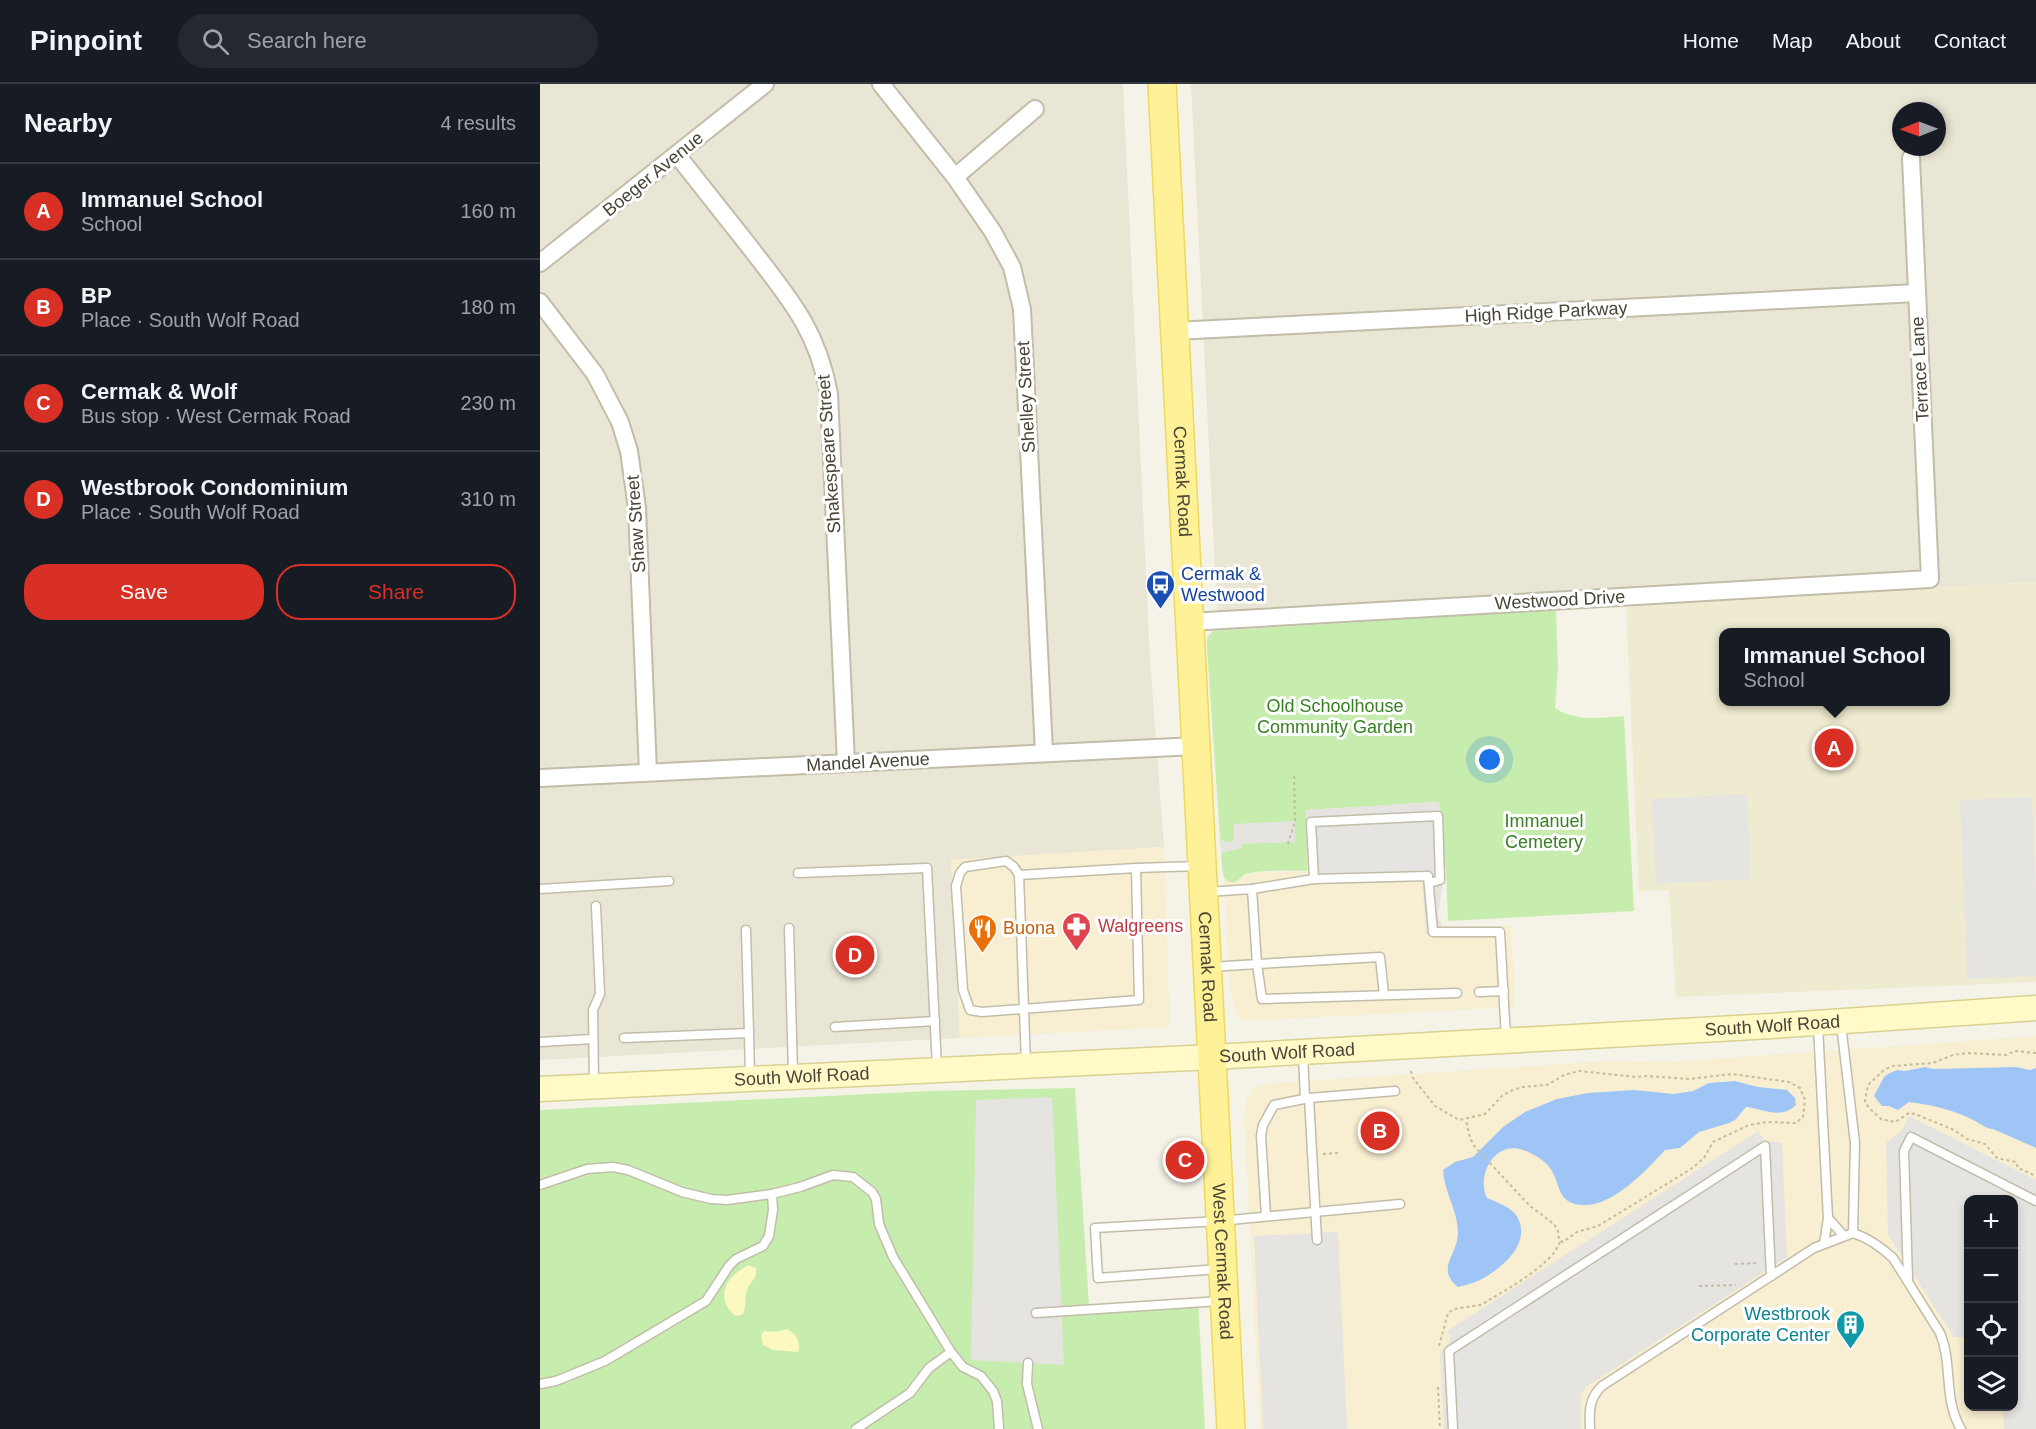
<!DOCTYPE html>
<html lang="en">
<head>
<meta charset="utf-8">
<style>
	:root { --surface:#171b24; --page:#242831; --text:#f1f3f6; --muted:#9ea1a6; --line:#363941; --accent:#d93025 }
	body { margin:0; font-family:Helvetica,sans-serif; background:var(--page); color:var(--text) }
	.controls { position:absolute; right:18px; bottom:18px; display:grid; overflow:hidden; border-radius:12px; box-shadow:0 3px 9px #0003 }
	.controls button { width:54px; height:54px; display:grid; place-items:center; padding:0; border:0; border-bottom:2px solid var(--line); background:var(--surface); color:var(--text); font:30px sans-serif }
	.compass { position:absolute; left:1352px; top:18px; width:54px; height:54px; border-radius:50%; background:var(--surface); box-shadow:0 3px 9px #0003; rotate:269deg }
	.you { position:absolute; left:950px; top:676px; width:21px; height:21px; margin:-15px; border:4px solid #fff; border-radius:50%; background:#1a73e8; box-shadow:0 0 0 9px #1a73e833 }
	.badge { display:grid; place-items:center; width:39px; height:39px; border-radius:50%; background:var(--accent); color:#fff; font-size:20px; font-weight:700 }
	.pin { position:absolute; translate:-50% -50%; border:3px solid #fff; box-shadow:0 2px 6px #0006 }
	.popup { position:absolute; left:1179px; top:544px; width:231px; height:78px; box-sizing:border-box; display:grid; place-content:center; border-radius:12px; background:var(--surface); filter:drop-shadow(0 2px 4px #0005); font-size:20px; white-space:nowrap; color:var(--muted) }
	.popup b { font-size:22px; color:var(--text) }
	.popup::after { content:''; position:absolute; left:50%; top:100%; margin-left:-12px; border:12px solid transparent; border-top-color:var(--surface) }
	.list { margin:0; padding:0; list-style:none }
	h2 { display:flex; justify-content:space-between; align-items:center; height:78px; margin:0; padding:0 24px; font-size:26px }
	h2 small { font-size:20px; font-weight:400; color:var(--muted) }
	.list li { display:grid; grid-template-columns:39px 1fr auto; gap:18px; align-items:center; box-sizing:border-box; height:96px; padding:0 24px; border-top:2px solid var(--line) }
	.list b { display:block; font-size:22px; white-space:nowrap }
	.list p { margin:0; font-size:20px; white-space:nowrap; color:var(--muted) }
	.list em { font-size:20px; font-style:normal; color:var(--muted) }
	.actions { display:flex; gap:12px; padding:18px 24px }
	.actions a { flex:1; padding:14px 0; border:2px solid var(--accent); border-radius:24px; text-align:center; font-size:21px; color:var(--accent) }
	.actions .main { background:var(--accent); color:#fff }
	.icon { flex:none; width:33px; height:33px; fill:none; stroke:currentColor; stroke-width:2; stroke-linecap:round; stroke-linejoin:round }
	.map { position:relative; flex:none; width:1496px; height:1345px; overflow:hidden }
	header { display:flex; align-items:center; gap:36px; box-sizing:border-box; height:84px; padding:0 30px; background:var(--surface); border-bottom:2px solid var(--line) }
	header strong { font-size:28px }
	nav { display:flex; gap:33px; margin-inline-start:auto; font-size:21px }
	.search { width:420px; height:54px; background:var(--page); display:flex; align-items:center; gap:15px; box-sizing:border-box; padding:0 21px; border-radius:33px; color:var(--muted); font-size:22px }
	main { display:flex }
	aside { flex:1; background:var(--surface) }
	.map>svg:first-child { display:block }
	.residential { fill:#eae6d5; fill-rule:evenodd }
	.commercial { fill:#f8eed1; fill-rule:evenodd }
	.education { fill:#efebd0; fill-rule:evenodd }
	.green { fill:#c6edad }
	.sand { fill:#fcf9c0 }
	.parking { fill:#e6e4e0 }
	.water { fill:#9fc5f7 }
	.lines { fill:none; stroke-linecap:round; stroke-linejoin:round }
	.service-casing { stroke:#c2bda9; stroke-width:11 }
	.minor-casing { stroke:#c2bda9; stroke-width:20 }
	.secondary-casing { stroke:#d9d193; stroke-width:27 }
	.primary-casing { stroke:#eed95c; stroke-width:30 }
	.path { stroke:#c5bc99; stroke-width:2; stroke-dasharray:3 3; stroke-linecap:butt }
	.service { stroke:#fff; stroke-width:8 }
	.minor { stroke:#fff; stroke-width:16 }
	.secondary { stroke:#fffac8; stroke-width:24 }
	.primary { stroke:#fff197; stroke-width:27 }
	.labels { text-anchor:middle; dominant-baseline:central; stroke-width:6; stroke-linejoin:round; paint-order:stroke }
	.street-label { font-size:18px; fill:#494435; stroke:#fff }
	.transit-label { font-size:18px; fill:#164399; stroke:#fff; text-anchor:start }
	.park-label { font-size:18px; fill:#388123; stroke:#fff }
	.health-label { font-size:18px; fill:#be3a42; stroke:#fff; text-anchor:start }
	.food-label { font-size:18px; fill:#c56008; stroke:#fff; text-anchor:start }
	.culture-label { font-size:18px; fill:#0d838f; stroke:#fff; text-anchor:end }
</style>
</head>
<body>
<header>
<strong>Pinpoint</strong>
<div class="search"><svg class="icon" aria-label="search" viewBox="0 0 24 24"><circle cx="10" cy="10" r="6"/><path d="M15 15l6 6"/></svg>Search here</div>
<nav><a>Home</a><a>Map</a><a>About</a><a>Contact</a></nav>
</header>
<main>
<aside>
<h2>Nearby<small>4 results</small></h2>
<ul class="list">
<li><span class="badge">A</span><div><b>Immanuel School</b><p>School</p></div><em>160 m</em></li>
<li><span class="badge">B</span><div><b>BP</b><p>Place · South Wolf Road</p></div><em>180 m</em></li>
<li><span class="badge">C</span><div><b>Cermak &amp; Wolf</b><p>Bus stop · West Cermak Road</p></div><em>230 m</em></li>
<li><span class="badge">D</span><div><b>Westbrook Condominium</b><p>Place · South Wolf Road</p></div><em>310 m</em></li>
</ul>
<div class="actions"><a class="main">Save</a><a>Share</a></div>
</aside>
<div class="map">
<svg width="1496" height="1345" viewBox="0 0 1496 1345">
	<rect width="100%" height="100%" fill="#f5f3e7"/>
	<g class="residential">
		<polygon points="0,0 583,0 610,576 624,763 411,776 420,954 0,976"/>
		<path d="M651 0H1496V498L678 546ZM1361 27H1397V63H1361Z"/>
	</g>
	<g class="commercial">
		<polygon points="809,724 904,790 898,831 902,842 907,843 971,842 975,923 708,937 703,936 697,930 690,909 684,794 689,798 696,798 704,791 715,789 767,787 766,726"/>
		<polygon points="624,763 630,943 420,954 411,776"/>
		<path d="M1496 952V1345H720L704 1029 707 1015 714 1004 724 1000 1066 977 1131 978ZM1428 1116H1474V1322H1428Z"/>
	</g>
	<path class="education" d="M1496 498V898L1136 913 1129 806 1099 807 1086 522ZM1183 548H1405V618H1183Z"/>
	<g class="green">
		<path d="M1016 526 1018 584 1015 624C1036 638 1060 634 1084 632L1094 827 908 837 906 783H904L899 718 766 726 767 787C752 786 720 786 706 790 700 792 698 800 690 798 683 796 683 789 682 783L667 563V554L673 547Z"/>
		<polygon points="535,1004 549,1222 658,1215 665,1345 0,1345 0,1026 390,1007"/>
	</g>
	<g class="sand">
		<path d="M208 1181 216 1184C218 1195 210 1197 207 1206 204 1213 207 1220 203 1230L197 1232C187 1228 181 1213 186 1202 189 1194 201 1185 208 1181Z"/>
		<path d="M247 1245C255 1248 262 1259 258 1268L233 1266 223 1261 221 1251 224 1247 237 1248Z"/>
	</g>
	<g class="parking">
		<polygon points="1207,710 1211,795 1116,800 1111,715"/>
		<polygon points="1492,713 1496,807 1496,892 1427,895 1420,716"/>
		<polygon points="899,718 904,790 898,831 901,840 901,851 886,851 882,796 769,800 766,726"/>
		<polygon points="755,737 755,758 702,760 702,764 681,769 681,755 688,758 694,757 694,740"/>
		<polygon points="512,1013 524,1281 431,1276 436,1016"/>
		<polygon points="1369,1032 1496,1096 1496,1345 1464,1345 1463,1327 1456,1323 1474,1322 1474,1116 1428,1116 1428,1308 1426,1253 1414,1253 1348,1151 1346,1059 1362,1046"/>
		<polygon points="1218,1047 1225,1057 1242,1059 1247,1173 1046,1303 1041,1311 1041,1345 904,1345 900,1270 911,1255 907,1247"/>
		<polygon points="798,1148 807,1345 723,1345 714,1152"/>
	</g>
	<g class="water">
		<path d="M1385 983 1394 985 1476 983 1490 986 1496 984V1064L1453 1045C1446 1045 1443 1041 1437 1038 1415 1026 1393 1021 1369 1018L1358 1026 1349 1022H1342L1334 1012 1344 993 1348 990 1357 986 1365 987Z"/>
		<path d="M1195 997 1218 1003 1247 1006 1255 1014 1256 1021C1240 1036 1224 1025 1206 1023L1195 1036 1189 1039 1159 1048 1140 1064 1125 1066C1106 1087 1073 1122 1044 1121 1016 1121 1021 1099 1010 1084 1004 1076 992 1069 983 1066 955 1056 936 1091 947 1114 957 1118 973 1124 978 1134 991 1161 961 1185 940 1196 934 1199 925 1201 918 1203 896 1185 916 1172 918 1151 919 1129 904 1108 903 1086L915 1078 933 1073 963 1043 985 1028 1017 1015 1048 1009 1094 1006 1134 1010 1153 1007 1169 999Z"/>
	</g>
	<g class="lines">
		<defs>
			<g id="service">
				<polyline points="596,784 659,782"/>
				<polyline points="258,789 387,784 397,983"/>
				<polyline points="479,791 596,784 599,916 442,928 430,926 423,906 416,802 420,789 425,783 466,777 474,783 479,791 486,980"/>
				<polyline points="774,795 771,738 898,732 900,796 889,799"/>
				<polyline points="0,805 129,797"/>
				<polyline points="712,805 774,795 888,792 893,848 960,848 966,954"/>
				<polyline points="666,808 712,805 717,880 671,883"/>
				<polyline points="249,844 253,990"/>
				<polyline points="939,908 964,907"/>
				<polyline points="844,911 840,873 717,880 722,915 917,909"/>
				<polyline points="1301,940 1315,1059 1313,1149"/>
				<polyline points="1278,942 1288,1134 1284,1160"/>
				<polyline points="295,943 395,937"/>
				<polyline points="209,949 210,994"/>
				<polyline points="84,954 209,949 206,846"/>
				<polyline points="0,958 53,955"/>
				<polyline points="763,970 765,1015"/>
				<polyline points="54,999 53,926 60,910 56,822"/>
				<polyline points="0,1101 47,1085 73,1083 88,1086 142,1108 171,1115 187,1116 232,1110 260,1103 293,1091 313,1093 332,1108 336,1115 339,1140 353,1173 411,1268 423,1283 441,1292 453,1307 457,1317 459,1345"/>
				<polyline points="726,1132 721,1052 723,1041 734,1021 769,1014"/>
				<polyline points="1288,1134 1304,1152"/>
				<polyline points="777,1156 769,1014 855,1007"/>
				<polyline points="679,1185 558,1194 555,1144 680,1137 860,1120"/>
				<polyline points="1368,1195 1364,1067 1371,1053 1496,1117"/>
				<polyline points="496,1229 681,1217"/>
				<polyline points="488,1279 487,1300 498,1345"/>
				<polyline points="0,1300 16,1297 65,1277 166,1217 189,1182 196,1175 223,1162 229,1152 233,1126 232,1110"/>
				<polyline points="316,1345 370,1309 389,1284 411,1268"/>
				<polyline points="913,1345 909,1267 1225,1062 1231,1192"/>
				<path d="M1050 1345C1049 1328 1049 1314 1062 1302L1274 1164 1313 1149C1329 1154 1341 1163 1353 1174L1400 1249C1413 1280 1403 1315 1421 1345"/>
			</g>
			<g id="minor">
				<polyline points="341,0 415,93 453,148 472,183 482,225 504,668"/>
				<path d="M137 71C161 101 185 132 209 162 248 213 277 244 289 310L306 679"/>
				<polyline points="415,93 495,25"/>
				<polyline points="0,179 225,0"/>
				<polyline points="0,218 55,290 80,338 89,367 97,424 108,688"/>
				<polyline points="635,247 1377,209"/>
				<polyline points="649,538 1390,495 1371,74"/>
				<polyline points="0,694 656,662"/>
			</g>
			<g id="secondary">
				<path id="s1" d="M0 1005 672 973 1232 942 1496 924"/>
			</g>
			<g id="primary">
				<path id="s2" d="M622 0 691 1345"/>
			</g>
		</defs>
		<use href="#service" class="service-casing"/>
		<use href="#minor" class="minor-casing"/>
		<use href="#secondary" class="secondary-casing"/>
		<use href="#primary" class="primary-casing"/>
		<g class="path">
			<polyline points="748,760 755,737 754,689"/>
			<polyline points="1496,969 1475,967 1466,971 1427,969 1413,971 1393,979 1353,982 1344,986 1328,1001 1325,1017 1329,1024 1341,1035 1355,1038 1369,1029 1375,1030 1414,1046 1427,1055 1445,1060 1457,1074 1476,1078 1478,1084 1496,1092"/>
			<polyline points="871,987 873,994 895,1022 919,1036 945,1030 963,1011 973,1006 983,1003 1007,1001 1024,991 1039,987 1096,993 1106,992 1149,995 1192,990 1249,998 1260,1004 1265,1016 1263,1033 1256,1039 1227,1038 1209,1041 1173,1058 1164,1074 1151,1085 1058,1142 1037,1148 1023,1158 1019,1156 1018,1147 1014,1140 990,1122 935,1063 930,1054 926,1036"/>
			<polyline points="783,1070 798,1069"/>
			<polyline points="1195,1180 1219,1179"/>
			<polyline points="1159,1202 1196,1201"/>
			<path d="M899 1262 908 1229 914 1225 940 1221 946 1218C968 1204 1011 1182 1020 1158"/>
			<polyline points="898,1303 900,1345"/>
		</g>
		<use href="#service" class="service"/>
		<use href="#minor" class="minor"/>
		<use href="#secondary" class="secondary"/>
		<use href="#primary" class="primary"/>
	</g>
	<defs>
		<symbol id="bus-pin" viewBox="-11 -11 22 30"><path d="M0 17L-7.5 6A9.5 9.5 0 1 1 7.5 6Z" fill="#1a4fb4" stroke="#fff"/><path d="M-5-6H5V4H4V6H2V4H-2V6H-4V4H-5ZM-3.5-4V0h7V-4ZM-3.5 1.2v1.5H-2V1.2ZM2 1.2v1.5H3.5V1.2Z" fill="#fff"/></symbol>
		<symbol id="pharmacy-pin" viewBox="-11 -11 22 30"><path d="M0 17L-7.5 6A9.5 9.5 0 1 1 7.5 6Z" fill="#e0444e" stroke="#fff"/><path d="M-2-6h4v4h4v4h-4v4h-4v-4h-4v-4h4Z" fill="#fff"/></symbol>
		<symbol id="restaurant-pin" viewBox="-11 -11 22 30"><path d="M0 17L-7.5 6A9.5 9.5 0 1 1 7.5 6Z" fill="#e8710a" stroke="#fff"/><path d="M-5-6h1v4h1v-4h1v4h1v-4h1v5L-1.5 .5V6h-2V.5L-5-1ZM5-6V6H3V1.5H1.5Q1.5-4 5-6Z" fill="#fff"/></symbol>
		<symbol id="building-pin" viewBox="-11 -11 22 30"><path d="M0 17L-7.5 6A9.5 9.5 0 1 1 7.5 6Z" fill="#0f9aa8" stroke="#fff"/><path d="M-4-6H4V6H1V3H-1V6H-4ZM-2.5-4.3h1.7v1.8h-1.7ZM.8-4.3h1.7v1.8H.8ZM-2.5-1h1.7V.8h-1.7ZM.8-1h1.7V.8H.8Z" fill="#fff"/></symbol>
	</defs>
	<g fill-rule="evenodd">
		<use href="#bus-pin" x="604" y="484" width="33" height="45"/>
		<use href="#pharmacy-pin" x="520" y="826" width="33" height="45"/>
		<use href="#restaurant-pin" x="426" y="828" width="33" height="45"/>
		<use href="#building-pin" x="1294" y="1224" width="33" height="45"/>
	</g>
	<g class="labels">
		<g class="street-label">
			<text transform="translate(113 90) rotate(-39)">Boeger Avenue</text>
			<text transform="translate(1006 228) rotate(-3)">High Ridge Parkway</text>
			<text transform="translate(1380 285) rotate(-93)">Terrace Lane</text>
			<text transform="translate(486 313) rotate(-93)">Shelley Street</text>
			<text transform="translate(289 370) rotate(-94)">Shakespeare Street</text>
			<text stroke="none"><textPath href="#s2" startOffset="398">Cermak Road</textPath></text>
			<text transform="translate(96 440) rotate(-94)">Shaw Street</text>
			<text transform="translate(1020 516) rotate(-3)">Westwood Drive</text>
			<text transform="translate(328 678) rotate(-3)">Mandel Avenue</text>
			<text stroke="none"><textPath href="#s2" startOffset="884">Cermak Road</textPath></text>
			<text stroke="none"><textPath href="#s1" startOffset="1234">South Wolf Road</textPath></text>
			<text stroke="none"><textPath href="#s1" startOffset="748">South Wolf Road</textPath></text>
			<text stroke="none"><textPath href="#s1" startOffset="262">South Wolf Road</textPath></text>
			<text stroke="none"><textPath href="#s2" startOffset="1179">West Cermak Road</textPath></text>
		</g>
		<g class="transit-label">
			<text x="641" y="490">Cermak &amp;<tspan x="641" dy="21">Westwood</tspan></text>
		</g>
		<g class="park-label">
			<text x="795" y="622">Old Schoolhouse<tspan x="795" dy="21">Community Garden</tspan></text>
			<text x="1004" y="737">Immanuel<tspan x="1004" dy="21">Cemetery</tspan></text>
		</g>
		<g class="health-label">
			<text x="558" y="842">Walgreens</text>
		</g>
		<g class="food-label">
			<text x="463" y="844">Buona</text>
		</g>
		<g class="culture-label">
			<text x="1290" y="1230">Westbrook<tspan x="1290" dy="21">Corporate Center</tspan></text>
		</g>
	</g>
</svg>
<div class="controls">
<button>+</button>
<button>−</button>
<button><svg class="icon" aria-label="locate" viewBox="0 0 24 24"><circle cx="12" cy="12" r="6"/><path d="M12 2v4M12 18v4M2 12h4M18 12h4"/></svg></button>
<button><svg class="icon" aria-label="layers" viewBox="0 0 24 24"><path d="M12 4l9 5-9 5-9-5zM3 14l9 5 9-5"/></svg></button>
</div>
<svg class="compass" viewBox="-18 -18 36 36"><path d="M0-13l5 13h-10z" fill="#e53935"/><path d="M0 13l5-13h-10z" fill="#9ea1a6"/></svg>
<div class="you"></div>
<div class="pin badge" style="left:1294px;top:664px">A</div>
<div class="popup"><b>Immanuel School</b>School</div>
<div class="pin badge" style="left:840px;top:1047px">B</div>
<div class="pin badge" style="left:645px;top:1076px">C</div>
<div class="pin badge" style="left:315px;top:871px">D</div>
</div>
</main>
</body>
</html>
